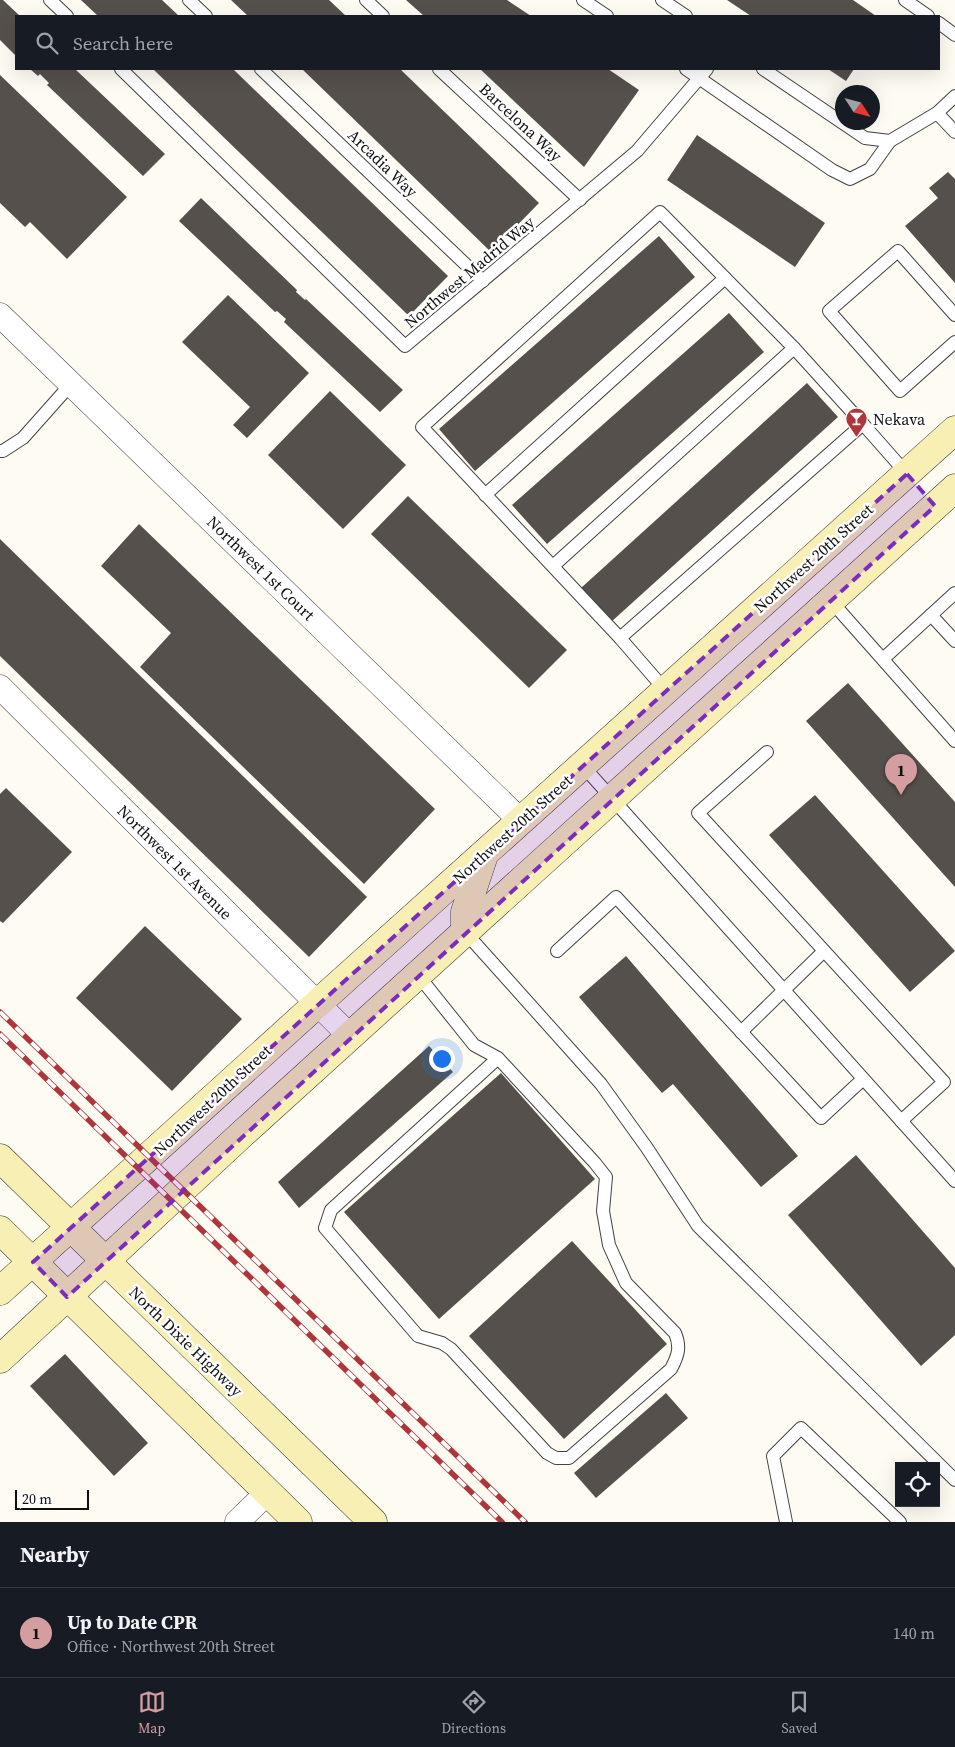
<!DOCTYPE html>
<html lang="en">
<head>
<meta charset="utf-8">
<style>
	:root { --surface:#171b24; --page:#242831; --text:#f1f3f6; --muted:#9ea1a6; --line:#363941; --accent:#d49ea1 }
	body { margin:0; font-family:"Source Serif 4",serif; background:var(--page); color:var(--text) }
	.controls { position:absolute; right:15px; bottom:15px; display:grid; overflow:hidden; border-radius:0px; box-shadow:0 5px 20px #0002 }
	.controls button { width:45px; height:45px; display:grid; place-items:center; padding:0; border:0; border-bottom:1px solid var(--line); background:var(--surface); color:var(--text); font:25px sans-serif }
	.compass { position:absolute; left:835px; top:85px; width:45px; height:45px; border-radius:50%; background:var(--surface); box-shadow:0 5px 20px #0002; rotate:126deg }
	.scale { position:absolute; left:15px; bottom:12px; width:74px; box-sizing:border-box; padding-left:5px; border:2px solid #0f0f0f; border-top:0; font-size:14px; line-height:18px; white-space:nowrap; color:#0f0f0f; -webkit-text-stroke:4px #fff; paint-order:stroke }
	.you { position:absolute; left:441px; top:1058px; width:18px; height:18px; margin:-12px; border:4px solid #fff; border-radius:50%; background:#1a73e8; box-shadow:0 0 0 8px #1a73e833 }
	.badge { display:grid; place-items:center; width:32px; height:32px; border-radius:50%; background:var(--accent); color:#111; font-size:16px; font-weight:700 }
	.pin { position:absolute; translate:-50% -41px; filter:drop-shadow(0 1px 2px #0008) }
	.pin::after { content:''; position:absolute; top:26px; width:18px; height:15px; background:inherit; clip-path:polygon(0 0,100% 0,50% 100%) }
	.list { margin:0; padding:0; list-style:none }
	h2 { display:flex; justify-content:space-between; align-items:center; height:65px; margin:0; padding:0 20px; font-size:21px }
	h2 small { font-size:16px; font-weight:400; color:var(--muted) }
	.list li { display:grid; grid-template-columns:32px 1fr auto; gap:15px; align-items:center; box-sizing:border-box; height:90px; padding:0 20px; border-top:1px solid var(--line) }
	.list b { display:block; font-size:19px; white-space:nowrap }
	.list p { margin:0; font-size:16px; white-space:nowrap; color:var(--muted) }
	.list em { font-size:16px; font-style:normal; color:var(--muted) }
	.icon { flex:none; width:28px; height:28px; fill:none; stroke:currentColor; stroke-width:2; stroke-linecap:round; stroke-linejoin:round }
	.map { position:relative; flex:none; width:955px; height:1522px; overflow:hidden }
	.search { position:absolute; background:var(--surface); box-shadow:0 5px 20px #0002; left:15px; right:15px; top:15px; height:55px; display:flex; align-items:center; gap:12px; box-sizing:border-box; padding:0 18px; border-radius:0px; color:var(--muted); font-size:19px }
	.sheet { height:155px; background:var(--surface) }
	nav { display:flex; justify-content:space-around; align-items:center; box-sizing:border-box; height:70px; border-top:1px solid var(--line); background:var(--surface); font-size:14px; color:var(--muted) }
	nav a { display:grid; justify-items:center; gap:2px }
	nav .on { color:var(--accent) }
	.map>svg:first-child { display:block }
	.building { fill:#56504c }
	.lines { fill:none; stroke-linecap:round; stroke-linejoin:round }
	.lane-casing { stroke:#424242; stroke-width:14 }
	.street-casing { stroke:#424242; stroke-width:25 }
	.secondary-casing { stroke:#313131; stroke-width:29 }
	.lane { stroke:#fff; stroke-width:12 }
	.street { stroke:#fff; stroke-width:24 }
	.secondary { stroke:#f7efb3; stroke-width:28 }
	.rail-casing { stroke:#b0353a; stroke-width:5.5 }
	.rail { stroke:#fff; stroke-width:4; stroke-dasharray:11; stroke-linecap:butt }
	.marked { fill:#7b2cbf; fill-opacity:0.2; stroke:#7b2cbf; stroke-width:4; stroke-dasharray:10 6; stroke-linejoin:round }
	.labels { text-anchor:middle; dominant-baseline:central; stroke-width:5; stroke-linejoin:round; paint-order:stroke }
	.street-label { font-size:16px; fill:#0f0f0f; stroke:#fff }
	.poi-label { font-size:16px; fill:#0f0f0f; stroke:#fff; text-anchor:start }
</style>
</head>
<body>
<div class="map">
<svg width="955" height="1522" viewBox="0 0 955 1522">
	<rect width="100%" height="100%" fill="#fefbf2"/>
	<g class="building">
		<polygon points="0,0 3,0 20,16 16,16 16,56 0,40"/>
		<polygon points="81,0 162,0 179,16 98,16"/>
		<polygon points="231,0 329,0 346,16 248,16"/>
		<polygon points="406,0 507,0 531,16 424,16"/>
		<polygon points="727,0 853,0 876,16 751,16"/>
		<polygon points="30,69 75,69 165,154 143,176 47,85 49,83 40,74 38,76"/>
		<polygon points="153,69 233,69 448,276 409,316"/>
		<polygon points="302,69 400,69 539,203 491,252"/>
		<polygon points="480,69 608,69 639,90 584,167"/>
		<polygon points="828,69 854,69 846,81"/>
		<polygon points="0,75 127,197 67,259 30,222 25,227 0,203"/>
		<polygon points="697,135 825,223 795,267 667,180"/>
		<polygon points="948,172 955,179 955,283 905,226 938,198 929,188"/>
		<polygon points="201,198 297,290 296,292 305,300 306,299 403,390 380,412 284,322 286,319 277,311 275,312 179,221"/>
		<polygon points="659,236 695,277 475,471 439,429"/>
		<polygon points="228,295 309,373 247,438 233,425 250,407 182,342"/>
		<polygon points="729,313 764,352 547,544 512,505"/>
		<polygon points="807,383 838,417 611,622 581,588"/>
		<polygon points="330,391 406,465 343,529 268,455"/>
		<polygon points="408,496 567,650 529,688 371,534"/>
		<polygon points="139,524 435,809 364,884 140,667 171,633 101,566"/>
		<polygon points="0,539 367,897 309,957 0,656"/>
		<polygon points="848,683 955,802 955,887 806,721"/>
		<polygon points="6,788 72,852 3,923 0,921 0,794"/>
		<polygon points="815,795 955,951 910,992 769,835"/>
		<polygon points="145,926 242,1019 172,1091 76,998"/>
		<polygon points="626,956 798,1156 761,1187 673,1084 662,1093 579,997"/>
		<polygon points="429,1046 453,1072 299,1208 278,1182"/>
		<polygon points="501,1073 595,1179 439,1319 344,1212"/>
		<polygon points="856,1155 955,1268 955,1335 921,1366 788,1215"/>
		<polygon points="572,1241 667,1344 564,1439 469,1336"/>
		<polygon points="65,1354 148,1443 114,1476 30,1386"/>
		<polygon points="666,1393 688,1418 596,1498 574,1473"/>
	</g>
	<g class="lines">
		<defs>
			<g id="lane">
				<polyline points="50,0 67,16"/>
				<polyline points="189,0 206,16"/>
				<polyline points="366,0 383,16"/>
				<polyline points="583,0 607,16"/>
				<polyline points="662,0 686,16"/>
				<polyline points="905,0 928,16"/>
				<polyline points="939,23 955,35"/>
				<polyline points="121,69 405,346 637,151 707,69"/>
				<polyline points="261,69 483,281"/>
				<polyline points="439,69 580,200"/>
				<polyline points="686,69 832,170 850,179 870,169 890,141"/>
				<polyline points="763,69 865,138 890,141 937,113 955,96"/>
				<polyline points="937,113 955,132"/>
				<polyline points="955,315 898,251 829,311 900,391 955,342"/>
				<polyline points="0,451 3,451 23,438 71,384"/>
				<polyline points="485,495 725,278"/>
				<polyline points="553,566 794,348"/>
				<polyline points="831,601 955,741"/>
				<polyline points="931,615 955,641"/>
				<polyline points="620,638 422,427 660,212 794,348 863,424"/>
				<polyline points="883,659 955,593"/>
				<polyline points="666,691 620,638 863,424 907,474"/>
				<polyline points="767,752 698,813 944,1082 901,1121"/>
				<polyline points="583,766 955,1181"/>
				<polyline points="465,932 601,1084 647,1148 698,1226 955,1480"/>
				<polyline points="557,951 616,897 821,1118 863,1079"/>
				<path d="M418 975 474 1045 498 1058 595 1163 606 1177 603 1211 609 1245 626 1283 675 1333C681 1347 678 1356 671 1369L569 1458H556L547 1453 451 1349 442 1343 418 1336 325 1228 331 1210 498 1058"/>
				<polyline points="741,1032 824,951"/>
				<polyline points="786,1522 773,1456 801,1428 900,1522"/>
			</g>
			<g id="street">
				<polyline points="0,315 521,821"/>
				<polyline points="0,687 350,1036"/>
				<polyline points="237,1522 267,1493"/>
			</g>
			<g id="secondary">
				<polyline points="465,932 465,912 483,858"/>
				<polyline points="0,1158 373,1522"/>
				<polyline points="0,1230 298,1522"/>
				<polyline points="0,1291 317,1004 955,430"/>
				<polyline points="0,1359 242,1134 955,488"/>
			</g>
		</defs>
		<use href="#lane" class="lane-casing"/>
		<use href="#street" class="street-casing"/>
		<use href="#secondary" class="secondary-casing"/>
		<use href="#lane" class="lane"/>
		<use href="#street" class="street"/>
		<use href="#secondary" class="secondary"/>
		<defs>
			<g id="rail">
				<polyline points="0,1012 525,1522"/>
				<polyline points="0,1034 502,1522"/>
			</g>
		</defs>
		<use href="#rail" class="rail-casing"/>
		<use href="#rail" class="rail"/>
	</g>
	<path class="marked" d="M907 474 935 506 67 1297 33 1262Z"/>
	<defs>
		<symbol id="bar-pin" viewBox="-11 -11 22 30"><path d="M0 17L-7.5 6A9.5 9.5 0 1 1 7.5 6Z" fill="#b0353a" stroke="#fff"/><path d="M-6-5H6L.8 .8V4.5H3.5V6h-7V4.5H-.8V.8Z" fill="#fff"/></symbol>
	</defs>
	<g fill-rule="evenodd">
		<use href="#bar-pin" x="844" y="406" width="25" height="34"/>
	</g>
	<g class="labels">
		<g class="street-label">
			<text transform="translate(521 122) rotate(43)">Barcelona Way</text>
			<text transform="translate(383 163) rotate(44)">Arcadia Way</text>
			<text transform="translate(469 272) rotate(-40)">Northwest Madrid Way</text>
			<text transform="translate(813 558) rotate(-42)">Northwest 20th Street</text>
			<text transform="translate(261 568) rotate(44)">Northwest 1st Court</text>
			<text transform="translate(512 829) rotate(-42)">Northwest 20th Street</text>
			<text transform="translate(175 862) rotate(45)">Northwest 1st Avenue</text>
			<text transform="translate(212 1100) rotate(-43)">Northwest 20th Street</text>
			<text transform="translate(186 1341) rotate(44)">North Dixie Highway</text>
		</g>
		<g class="poi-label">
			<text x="873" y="419">Nekava</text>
		</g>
	</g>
</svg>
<div class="controls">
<button><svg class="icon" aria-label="locate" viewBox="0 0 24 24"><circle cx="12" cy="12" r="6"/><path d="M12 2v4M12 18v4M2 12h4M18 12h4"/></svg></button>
</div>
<svg class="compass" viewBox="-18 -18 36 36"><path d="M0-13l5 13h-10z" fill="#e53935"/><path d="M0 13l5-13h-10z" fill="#9ea1a6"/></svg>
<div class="scale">20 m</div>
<div class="you"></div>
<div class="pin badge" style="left:901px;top:795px">1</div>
<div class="search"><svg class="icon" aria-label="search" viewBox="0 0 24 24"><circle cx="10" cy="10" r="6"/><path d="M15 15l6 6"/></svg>Search here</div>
</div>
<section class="sheet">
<h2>Nearby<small></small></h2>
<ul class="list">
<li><span class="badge">1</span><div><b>Up to Date CPR</b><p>Office · Northwest 20th Street</p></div><em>140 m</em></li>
</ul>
</section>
<nav>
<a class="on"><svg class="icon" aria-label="map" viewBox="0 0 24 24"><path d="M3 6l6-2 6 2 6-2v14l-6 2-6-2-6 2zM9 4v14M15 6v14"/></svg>Map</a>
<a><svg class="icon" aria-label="directions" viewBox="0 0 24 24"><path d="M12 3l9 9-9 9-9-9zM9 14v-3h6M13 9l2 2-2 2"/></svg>Directions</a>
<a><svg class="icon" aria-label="saved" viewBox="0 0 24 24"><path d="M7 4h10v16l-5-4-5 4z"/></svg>Saved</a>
</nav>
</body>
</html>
